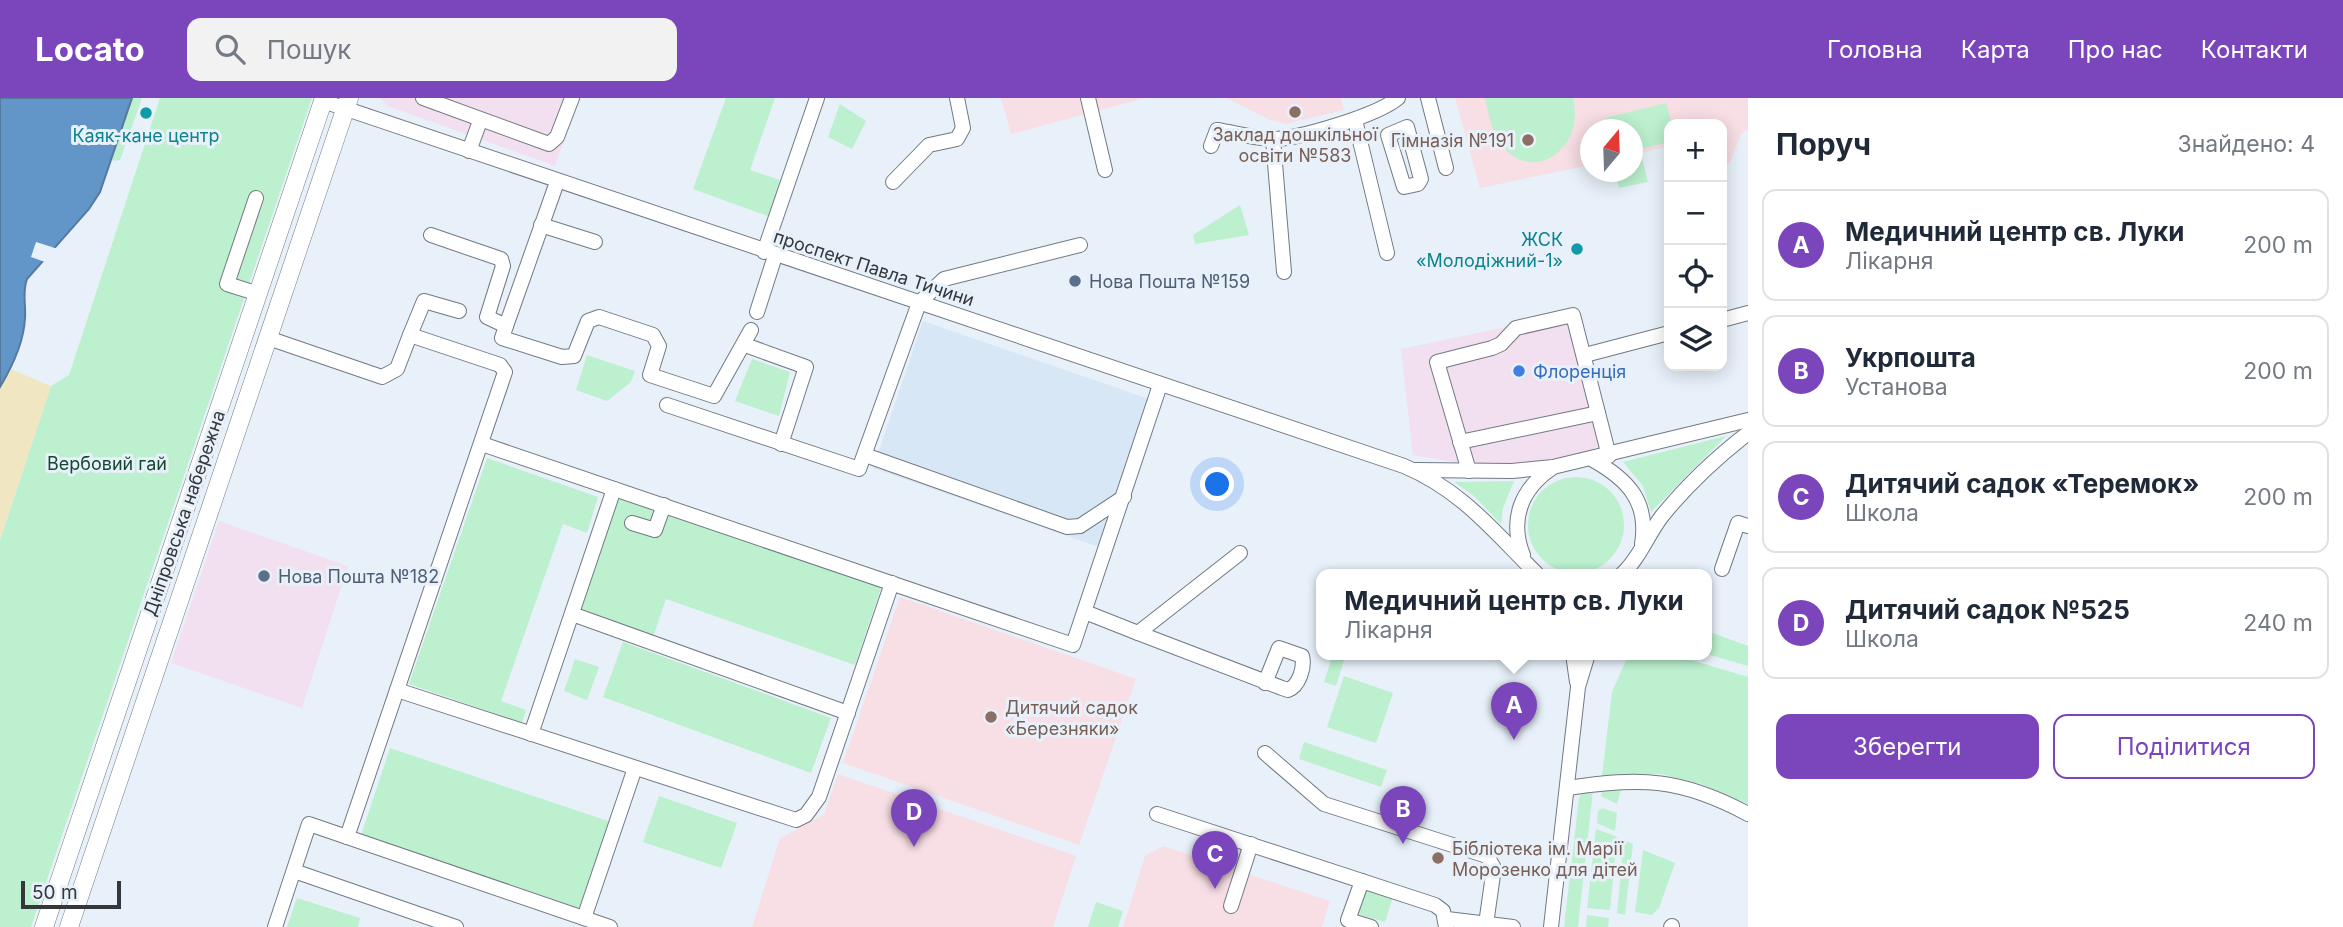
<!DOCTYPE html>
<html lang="uk">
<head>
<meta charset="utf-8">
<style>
	:root { --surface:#fff; --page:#f2f2f3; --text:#1f2937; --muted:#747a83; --line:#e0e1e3; --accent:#7b45bc }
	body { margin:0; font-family:Inter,sans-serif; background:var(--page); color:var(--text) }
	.controls { position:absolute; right:21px; top:21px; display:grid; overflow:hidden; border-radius:14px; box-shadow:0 4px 18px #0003 }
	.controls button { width:63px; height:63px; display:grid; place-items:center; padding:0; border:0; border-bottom:2px solid var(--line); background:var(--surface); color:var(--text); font:35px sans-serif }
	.compass { position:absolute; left:1580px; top:21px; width:63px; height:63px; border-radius:50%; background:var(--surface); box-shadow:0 4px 18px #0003; rotate:19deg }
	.scale { position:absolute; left:21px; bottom:18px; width:100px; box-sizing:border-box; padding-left:7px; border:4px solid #34373b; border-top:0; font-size:19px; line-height:24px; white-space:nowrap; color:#34373b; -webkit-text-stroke:5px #e8f1fa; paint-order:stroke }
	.you { position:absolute; left:1218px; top:387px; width:24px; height:24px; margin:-18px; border:5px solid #fff; border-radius:50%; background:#1a73e8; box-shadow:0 0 0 10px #1a73e833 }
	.badge { display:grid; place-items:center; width:46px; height:46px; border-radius:50%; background:var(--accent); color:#fff; font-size:23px; font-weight:700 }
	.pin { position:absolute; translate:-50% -58px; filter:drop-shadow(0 2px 4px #0008) }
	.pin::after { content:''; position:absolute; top:37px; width:24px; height:21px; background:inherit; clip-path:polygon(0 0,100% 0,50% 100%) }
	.popup { position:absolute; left:1316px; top:471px; width:396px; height:91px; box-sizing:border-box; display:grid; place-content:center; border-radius:14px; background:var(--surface); filter:drop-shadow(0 2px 5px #0005); font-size:23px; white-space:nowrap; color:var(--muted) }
	.popup b { font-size:26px; color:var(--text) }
	.popup::after { content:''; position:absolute; left:50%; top:100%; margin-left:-14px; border:14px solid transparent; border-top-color:var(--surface) }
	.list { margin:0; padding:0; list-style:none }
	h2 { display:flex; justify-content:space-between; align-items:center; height:91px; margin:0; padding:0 28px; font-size:30px }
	h2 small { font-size:23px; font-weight:400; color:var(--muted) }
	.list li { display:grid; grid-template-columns:46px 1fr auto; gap:21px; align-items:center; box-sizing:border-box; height:112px; margin:0 14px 14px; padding:0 14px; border:2px solid var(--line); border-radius:14px }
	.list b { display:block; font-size:26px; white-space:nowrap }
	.list p { margin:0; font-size:23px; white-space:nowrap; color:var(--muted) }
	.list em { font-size:23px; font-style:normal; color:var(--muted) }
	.actions { display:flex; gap:14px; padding:21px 28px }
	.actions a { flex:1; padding:16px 0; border:2px solid var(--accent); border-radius:14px; text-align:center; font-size:24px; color:var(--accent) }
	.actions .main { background:var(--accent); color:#fff }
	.icon { flex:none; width:38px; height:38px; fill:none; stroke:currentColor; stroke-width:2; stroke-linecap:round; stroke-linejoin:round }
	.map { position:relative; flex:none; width:1748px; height:829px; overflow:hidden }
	header { display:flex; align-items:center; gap:42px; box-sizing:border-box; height:98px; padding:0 35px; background:var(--accent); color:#fff }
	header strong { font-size:33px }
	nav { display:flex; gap:38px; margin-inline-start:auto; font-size:24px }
	.search { width:490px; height:63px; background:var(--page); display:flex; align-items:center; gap:18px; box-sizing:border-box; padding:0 24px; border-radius:14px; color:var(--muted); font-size:26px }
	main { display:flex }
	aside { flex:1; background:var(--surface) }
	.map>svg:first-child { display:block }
	.commercial { fill:#f2dfef }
	.built { fill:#d8e7f5 }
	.education { fill:#f8dee5 }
	.green { fill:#bcf0cf }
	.sand { fill:#f0e6c1 }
	.water { fill:#6396c8; stroke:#557a9e; stroke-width:2 }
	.pier { fill:#e8f1fa }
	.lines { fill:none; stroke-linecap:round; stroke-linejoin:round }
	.minor-casing { stroke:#727981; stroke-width:16 }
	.major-casing { stroke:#727981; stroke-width:19 }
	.minor { stroke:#fff; stroke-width:14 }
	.major { stroke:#fff; stroke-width:18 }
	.education-dot { fill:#8d6e63; stroke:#e8f1fa; stroke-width:2.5 }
	.culture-dot { fill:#0f9aa8; stroke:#e8f1fa; stroke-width:2.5 }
	.service-dot { fill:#5c6f8a; stroke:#e8f1fa; stroke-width:2.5 }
	.shop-dot { fill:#3f7fe0; stroke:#e8f1fa; stroke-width:2.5 }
	.labels { text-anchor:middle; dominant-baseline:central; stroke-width:6; stroke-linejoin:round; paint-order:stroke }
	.education-label { font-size:18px; fill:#785e54; stroke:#e8f1fa; text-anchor:start }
	.culture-label { font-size:18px; fill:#0d838f; stroke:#e8f1fa }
	.street-label { font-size:18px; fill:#34373b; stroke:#e8f1fa }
	.service-label { font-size:18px; fill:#4e5e75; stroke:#e8f1fa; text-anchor:start }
	.shop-label { font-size:18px; fill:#366cbe; stroke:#e8f1fa; text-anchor:start }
	.park-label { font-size:18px; fill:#13492e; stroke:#e8f1fa }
</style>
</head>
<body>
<header>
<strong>Locato</strong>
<div class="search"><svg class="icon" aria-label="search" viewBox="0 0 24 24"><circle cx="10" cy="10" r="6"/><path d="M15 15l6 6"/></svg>Пошук</div>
<nav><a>Головна</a><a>Карта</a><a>Про нас</a><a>Контакти</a></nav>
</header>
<main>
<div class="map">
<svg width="1748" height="829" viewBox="0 0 1748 829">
	<rect width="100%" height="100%" fill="#e8f1fa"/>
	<g class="commercial">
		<polygon points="380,0 579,0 555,68 388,8"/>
		<polygon points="1577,214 1611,345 1569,359 1511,366 1460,365 1413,357 1401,251"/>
		<polygon points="219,423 348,468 302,610 171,565"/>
	</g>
	<polygon class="built" points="923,223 1155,303 1107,452 873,370"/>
	<g class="education">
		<polygon points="1001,0 1145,0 1011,36"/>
		<polygon points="1226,0 1341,0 1344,12 1286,26 1271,22"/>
		<polygon points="1455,0 1748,0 1748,31 1741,36 1730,65 1722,67 1722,26 1669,26 1669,48 1633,57 1632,32 1590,32 1590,67 1480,90"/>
		<polygon points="900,499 1136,581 1079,747 843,665"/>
		<polygon points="838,676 1076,758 1053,829 752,829 780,740 824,717"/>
		<polygon points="1163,748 1330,803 1322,829 1123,829 1145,758"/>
	</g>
	<g class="green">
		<polygon points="132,0 142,0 120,62 113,63 111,59"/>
		<polygon points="160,0 312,0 31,829 0,829 0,442 51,288 69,277"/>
		<polygon points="726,0 775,0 750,72 780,82 770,119 693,91"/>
		<path d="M1485 0H1573C1586 51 1531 88 1501 46 1491 33 1489 16 1485 0Z"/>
		<polygon points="1666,5 1672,26 1669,44 1633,53 1632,32 1608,31 1605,20"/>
		<polygon points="840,6 866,23 852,51 828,39"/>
		<polygon points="1642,60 1648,84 1619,90 1615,74 1632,74 1633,63"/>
		<polygon points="1240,107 1249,137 1195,146 1193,137"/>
		<polygon points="956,190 973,195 969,208 934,197"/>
		<polygon points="587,257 635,273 631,284 607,303 576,292"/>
		<polygon points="752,261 790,274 779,318 735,303"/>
		<polygon points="1726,338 1651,414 1643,388 1623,364"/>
		<polygon points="487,360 598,399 587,435 563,426 501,603 526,612 522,625 409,586"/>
		<circle cx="1576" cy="427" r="48"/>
		<polygon points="1514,383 1503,410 1501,426 1474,398 1454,384"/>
		<polygon points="617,398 883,484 855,567 666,501 653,539 578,513"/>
		<polygon points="1707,533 1748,548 1748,568 1707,556"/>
		<polygon points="623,544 831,620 811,675 603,599"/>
		<polygon points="1333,556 1346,556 1336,588 1324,584"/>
		<polygon points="1629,556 1671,556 1748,579 1748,706 1701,686 1661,676 1602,678 1612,594"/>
		<polygon points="575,561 599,569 587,602 564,593"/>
		<polygon points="1344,578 1393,595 1376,645 1327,629"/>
		<polygon points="1304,644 1387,672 1381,689 1299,661"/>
		<polygon points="390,650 611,724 582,811 361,737"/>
		<polygon points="1622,689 1617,706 1601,698 1602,692"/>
		<polygon points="1593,692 1578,829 1564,829 1579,700 1582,695"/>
		<polygon points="659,698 737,725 721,770 643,744"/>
		<polygon points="1602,710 1617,715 1615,733 1597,725 1598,713"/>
		<polygon points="1596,731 1617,739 1610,812 1587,810"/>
		<polygon points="1624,742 1633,746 1625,817 1617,815"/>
		<polygon points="1643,752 1675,765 1659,810 1652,817 1635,814"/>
		<polygon points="1364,787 1394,796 1385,824 1355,815"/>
		<polygon points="297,800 360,820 358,829 287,829"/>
		<polygon points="1096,804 1123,813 1118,829 1088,829"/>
		<polygon points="1587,817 1609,820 1608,829 1586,829"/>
	</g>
	<polygon class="sand" points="11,271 51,288 0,441 0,289"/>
	<path class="water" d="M0 0H132L100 94 89 111 27 181C22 195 26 205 25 220 24 243 12 269 0 289Z"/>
	<polygon class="pier" points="36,144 58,151 45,164 31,159"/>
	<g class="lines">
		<defs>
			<g id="minor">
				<polyline points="423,0 549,46 557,39 572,0"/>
				<polyline points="1088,0 1105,72"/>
				<polyline points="1428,0 1446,70"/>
				<path d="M323 3 1404 368C1463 393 1494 434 1537 476"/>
				<polyline points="1355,22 1387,155"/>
				<polygon points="1407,29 1421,81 1418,86 1404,89 1388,37"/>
				<polyline points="1273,41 1284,174"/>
				<path d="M1211 48 1217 32C1235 35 1253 40 1271 41 1297 42 1378 17 1398 0"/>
				<polyline points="469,53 480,23"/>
				<polyline points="893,84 929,47 957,41 963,30 957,0"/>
				<polyline points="256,100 227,186 259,196"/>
				<polyline points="541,127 595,144"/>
				<polyline points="431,137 501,161 503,168 487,219 506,228 502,240 562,259 574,258 588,223 599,219 653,237 659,248 650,277 714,298 751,232"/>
				<polyline points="764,154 817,0"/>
				<polyline points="757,214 775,158"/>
				<polyline points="1722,222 1748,215"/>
				<polyline points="506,228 557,84"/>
				<polyline points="410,237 424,203 459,213"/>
				<polyline points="268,240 382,279 397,271 410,237 500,267 505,274 347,739"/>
				<polyline points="745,247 806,269 781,346"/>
				<polyline points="1585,257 1669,235"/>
				<polyline points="667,307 859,371 919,205 944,181 1080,147"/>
				<polyline points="1460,344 1598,315"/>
				<polyline points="482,346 1073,547 1160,287"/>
				<polyline points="865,357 1067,429 1080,428 1124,399"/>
				<path d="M1593 362C1627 381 1649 403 1642 446"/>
				<polyline points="1416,372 1512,373 1553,369 1748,322"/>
				<polyline points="1469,373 1437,264 1492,250 1501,246 1516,230 1573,217 1609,358"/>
				<polyline points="632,425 655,432 664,407"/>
				<path d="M1523 457C1509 422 1521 391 1552 370"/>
				<polyline points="1722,471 1738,425 1748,428"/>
				<path d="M1622 476C1639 461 1648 436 1662 418 1687 387 1717 359 1748 335"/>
				<polyline points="1085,514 1138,535 1240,455"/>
				<polyline points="572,516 848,615"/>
				<path d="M1138 535 1282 590 1288 592C1299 588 1305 569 1302 558L1279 550 1265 585"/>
				<polyline points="1573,556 1577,584"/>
				<polyline points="397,592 796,722 806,717 819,699 892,485"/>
				<polyline points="531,636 614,391"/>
				<polyline points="1265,655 1324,706 1487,758 1494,770 1486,826"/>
				<path d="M1568 690C1641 679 1681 680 1748 716"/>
				<polyline points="1157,716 1435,807 1443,813 1446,829"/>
				<polyline points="294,773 456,829"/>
				<polyline points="1362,783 1348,822 1371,829"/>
				<polyline points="1231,808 1251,746"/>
				<polyline points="584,820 635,670"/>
				<polyline points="1447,821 1513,829"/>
				<polyline points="275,829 309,726 610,829"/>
				<polyline points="1551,829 1578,589 1588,556"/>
				<polyline points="1671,829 1672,828"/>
			</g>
			<g id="major">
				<polyline points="44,829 324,0"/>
				<polyline points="69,829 349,0"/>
			</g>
		</defs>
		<use href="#minor" class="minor-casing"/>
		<use href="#major" class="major-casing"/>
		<use href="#minor" class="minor"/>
		<use href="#major" class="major"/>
	</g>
	<g class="education-dot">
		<circle cx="1295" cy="14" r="7"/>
		<circle cx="1528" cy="42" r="7"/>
		<circle cx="991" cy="619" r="7"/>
		<circle cx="1438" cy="760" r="7"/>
	</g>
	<g class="culture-dot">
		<circle cx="146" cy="15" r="7"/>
		<circle cx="1577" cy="151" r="7"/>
	</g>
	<g class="service-dot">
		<circle cx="1075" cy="183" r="7"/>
		<circle cx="264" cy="478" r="7"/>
	</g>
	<circle class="shop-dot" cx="1519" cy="273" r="7"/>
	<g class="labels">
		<g class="education-label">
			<text x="1295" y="36" text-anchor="middle">Заклад дошкільної<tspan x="1295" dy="21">освіти №583</tspan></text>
			<text x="1514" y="42" text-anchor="end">Гімназія №191</text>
			<text x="1005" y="609">Дитячий садок<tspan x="1005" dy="21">«Березняки»</tspan></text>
			<text x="1452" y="750">Бібліотека ім. Марії<tspan x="1452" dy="21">Морозенко для дітей</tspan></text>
		</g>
		<g class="culture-label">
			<text x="146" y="37">Каяк-кане центр</text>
			<text x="1563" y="141" text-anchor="end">ЖСК<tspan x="1563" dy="21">«Молодіжний-1»</tspan></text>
		</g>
		<g class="street-label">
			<text transform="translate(874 170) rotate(18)">проспект Павла Тичини</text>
			<text transform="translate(184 415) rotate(-71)">Дніпровська набережна</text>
		</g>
		<g class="service-label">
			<text x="1089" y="183">Нова Пошта №159</text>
			<text x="278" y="478">Нова Пошта №182</text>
		</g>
		<g class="shop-label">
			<text x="1533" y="273">Флоренція</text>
		</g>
		<g class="park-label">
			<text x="107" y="365">Вербовий гай</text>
		</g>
	</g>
</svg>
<div class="controls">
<button>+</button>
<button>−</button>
<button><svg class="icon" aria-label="locate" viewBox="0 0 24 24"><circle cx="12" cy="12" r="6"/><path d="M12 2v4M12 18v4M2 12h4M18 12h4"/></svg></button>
<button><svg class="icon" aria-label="layers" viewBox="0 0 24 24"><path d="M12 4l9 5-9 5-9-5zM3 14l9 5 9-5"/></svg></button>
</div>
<svg class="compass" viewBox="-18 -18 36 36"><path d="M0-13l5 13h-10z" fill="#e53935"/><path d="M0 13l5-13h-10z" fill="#747a83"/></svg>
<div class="scale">50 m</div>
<div class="you"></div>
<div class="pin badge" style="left:1514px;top:642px">A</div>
<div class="popup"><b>Медичний центр св. Луки</b>Лікарня</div>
<div class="pin badge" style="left:1403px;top:746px">B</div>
<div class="pin badge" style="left:1215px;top:791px">C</div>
<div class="pin badge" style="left:914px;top:749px">D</div>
</div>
<aside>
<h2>Поруч<small>Знайдено: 4</small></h2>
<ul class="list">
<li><span class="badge">A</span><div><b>Медичний центр св. Луки</b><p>Лікарня</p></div><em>200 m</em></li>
<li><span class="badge">B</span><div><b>Укрпошта</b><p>Установа</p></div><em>200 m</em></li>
<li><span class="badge">C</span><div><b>Дитячий садок «Теремок»</b><p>Школа</p></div><em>200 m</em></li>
<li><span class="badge">D</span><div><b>Дитячий садок №525</b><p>Школа</p></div><em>240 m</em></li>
</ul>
<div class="actions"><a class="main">Зберегти</a><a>Поділитися</a></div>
</aside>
</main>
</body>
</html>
